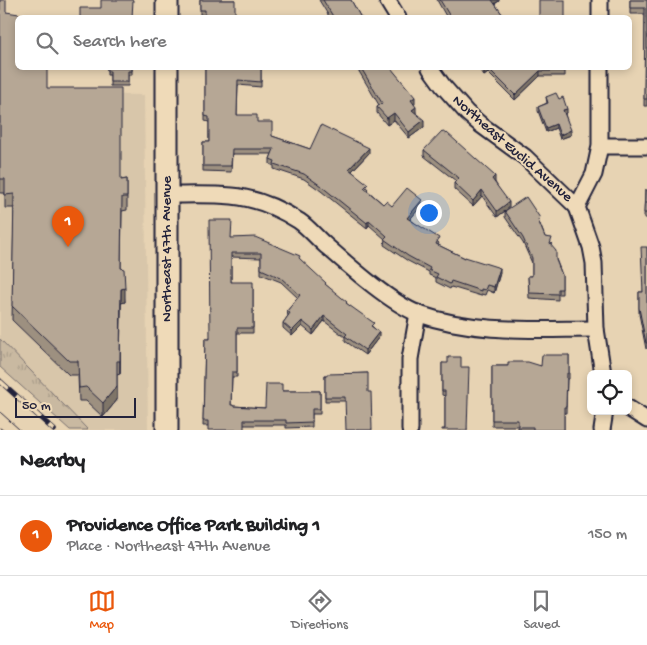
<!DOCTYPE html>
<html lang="en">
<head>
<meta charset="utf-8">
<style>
	:root { --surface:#fff; --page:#f6f6f6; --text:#202124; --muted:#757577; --line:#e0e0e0; --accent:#ea580c }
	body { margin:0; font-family:"Gochi Hand",sans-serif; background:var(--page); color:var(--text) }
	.controls { position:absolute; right:15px; bottom:15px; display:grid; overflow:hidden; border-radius:8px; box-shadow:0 2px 8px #0003 }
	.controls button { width:45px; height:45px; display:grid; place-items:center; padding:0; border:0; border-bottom:1px solid var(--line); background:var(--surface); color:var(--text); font:25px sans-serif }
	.scale { position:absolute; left:15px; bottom:12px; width:121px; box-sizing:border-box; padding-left:5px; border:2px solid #22223b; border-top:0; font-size:14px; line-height:18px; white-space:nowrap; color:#22223b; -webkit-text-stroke:4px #efdab8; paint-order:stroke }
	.you { position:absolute; left:428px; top:212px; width:18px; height:18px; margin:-12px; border:4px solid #fff; border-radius:50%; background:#1a73e8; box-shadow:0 0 0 8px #1a73e833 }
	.badge { display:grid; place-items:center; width:32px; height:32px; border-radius:50%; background:var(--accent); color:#fff; font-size:16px; font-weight:700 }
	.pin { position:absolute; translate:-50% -41px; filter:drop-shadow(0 1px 2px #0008) }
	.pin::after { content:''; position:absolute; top:26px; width:18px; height:15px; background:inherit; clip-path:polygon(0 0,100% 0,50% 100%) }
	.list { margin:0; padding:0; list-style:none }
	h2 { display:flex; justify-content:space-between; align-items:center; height:65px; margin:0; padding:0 20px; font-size:21px }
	h2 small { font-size:16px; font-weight:400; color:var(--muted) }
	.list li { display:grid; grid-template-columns:32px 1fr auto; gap:15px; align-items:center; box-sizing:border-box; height:80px; padding:0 20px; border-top:1px solid var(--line) }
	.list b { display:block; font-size:19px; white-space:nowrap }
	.list p { margin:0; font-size:16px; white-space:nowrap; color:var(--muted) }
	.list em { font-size:16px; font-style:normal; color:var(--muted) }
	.icon { flex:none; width:28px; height:28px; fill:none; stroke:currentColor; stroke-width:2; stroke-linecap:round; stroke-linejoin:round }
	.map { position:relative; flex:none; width:647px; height:430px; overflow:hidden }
	.search { position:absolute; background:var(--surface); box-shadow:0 2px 8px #0003; left:15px; right:15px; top:15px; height:55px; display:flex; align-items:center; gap:12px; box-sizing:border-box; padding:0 18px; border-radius:8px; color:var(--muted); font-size:19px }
	.sheet { height:145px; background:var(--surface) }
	nav { display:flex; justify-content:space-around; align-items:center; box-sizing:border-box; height:70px; border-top:1px solid var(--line); background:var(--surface); font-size:14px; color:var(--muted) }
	nav a { display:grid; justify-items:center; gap:2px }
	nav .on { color:var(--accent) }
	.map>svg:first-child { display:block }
	.built { fill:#d8c6aa }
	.grass { fill:url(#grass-tufts); stroke:#766e6e }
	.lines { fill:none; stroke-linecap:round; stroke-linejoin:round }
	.street-casing { stroke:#22223b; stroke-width:19 }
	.secondary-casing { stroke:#22223b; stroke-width:25 }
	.street { stroke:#efdab8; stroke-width:15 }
	.secondary { stroke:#efdab8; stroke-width:21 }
	.tram { stroke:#22223b; stroke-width:1 }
	.rail-casing { stroke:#22223b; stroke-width:5.5 }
	.rail { stroke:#efdab8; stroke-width:4; stroke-dasharray:11; stroke-linecap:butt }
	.wall { fill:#9d9080; stroke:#22223b }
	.shaded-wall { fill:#7f7568; stroke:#22223b }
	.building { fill:#b6a795; stroke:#22223b }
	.labels { text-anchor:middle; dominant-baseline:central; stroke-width:4; stroke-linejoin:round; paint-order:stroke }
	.street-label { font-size:15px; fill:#22223b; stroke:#efdab8 }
</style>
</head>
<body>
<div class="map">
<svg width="647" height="430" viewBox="0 0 647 430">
	<defs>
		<pattern id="grass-tufts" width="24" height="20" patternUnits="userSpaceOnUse" patternTransform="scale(1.25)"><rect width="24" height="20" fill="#c9b9a1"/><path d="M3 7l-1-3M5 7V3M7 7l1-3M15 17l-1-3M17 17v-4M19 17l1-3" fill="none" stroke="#ac9f8c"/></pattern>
	</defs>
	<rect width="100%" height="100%" fill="#e7d3b3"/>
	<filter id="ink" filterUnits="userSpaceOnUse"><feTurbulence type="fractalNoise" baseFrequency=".02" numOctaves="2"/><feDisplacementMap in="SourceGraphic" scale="10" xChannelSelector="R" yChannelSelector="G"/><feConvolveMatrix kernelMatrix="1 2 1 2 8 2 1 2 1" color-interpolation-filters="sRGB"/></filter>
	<g filter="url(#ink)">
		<polygon class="built" points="0,93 144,95 148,430 89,430 0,348"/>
		<polygon class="grass" points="0,339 88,430 70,430 0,367"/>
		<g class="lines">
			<defs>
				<g id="street">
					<polyline points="387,0 398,18"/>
					<polyline points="600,0 600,18"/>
					<polyline points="430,68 443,86 467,113 481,125 525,157 577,207"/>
					<polyline points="600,68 600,146 594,174 577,207 591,247 594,263 596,329 603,374"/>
					<polyline points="600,146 647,146"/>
					<path d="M167 195C188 195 211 194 232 196 255 198 280 209 299 221 308 227 316 237 324 244 348 265 390 303 419 314 476 334 537 329 596 329"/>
					<polyline points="628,408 647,420"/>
					<polyline points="410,430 410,359 418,313"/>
					<polyline points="602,430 605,411"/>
				</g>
				<g id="secondary">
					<polyline points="167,18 167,0"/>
					<polyline points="167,430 167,68"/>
				</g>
			</defs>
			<use href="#street" class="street-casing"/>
			<use href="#secondary" class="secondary-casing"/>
			<use href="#street" class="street"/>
			<use href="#secondary" class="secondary"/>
			<g class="tram">
				<polyline points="0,412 20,430"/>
				<polyline points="0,428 3,430"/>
			</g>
			<defs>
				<polyline id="rail" points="0,381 54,430"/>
			</defs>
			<use href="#rail" class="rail-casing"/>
			<use href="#rail" class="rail"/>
		</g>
		<g class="wall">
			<polygon points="0,0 6,12 18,68 47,88 121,180 127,179 127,210 122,211 121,268 125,302 121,303 120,374 117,375 117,400 103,417 86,401 79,401 78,375 69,375 12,320 14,208 5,208 5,193 0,193"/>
			<polygon points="200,0 235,0 205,18 205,15 200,15"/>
			<polygon points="319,0 351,0 361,18 330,18"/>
			<polygon points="437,0 499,0 499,1 495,4 505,18 447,18"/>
			<polygon points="630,0 647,0 647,106 644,106 645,14 630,14"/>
			<polygon points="107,68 132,68 132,75 128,75 128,86 110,86 110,75 107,75"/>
			<polygon points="205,68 261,68 261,87 238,85 237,115 257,122 272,136 310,149 369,153 352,171 368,189 367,190 383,204 392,206 422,205 410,219 439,243 438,245 465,258 500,273 494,293 487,290 485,295 481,294 481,296 451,287 450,289 436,282 436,278 429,275 429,272 408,261 384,245 385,239 369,225 367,228 321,191 304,179 274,169 274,166 270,164 270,159 272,154 232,154 231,172 203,171 203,142 209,142 209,122 205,121"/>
			<polygon points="357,68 391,68 415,104 414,104 416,113 424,127 409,138 394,120 387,125 377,113 377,107 379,105"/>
			<polygon points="478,68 565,68 565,76 540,76 515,100 488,73 484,76"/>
			<polygon points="546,97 559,99 567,113 565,114 571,135 560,139 556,128 546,132 538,111 538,107 547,103"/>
			<polygon points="424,150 495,182 509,208 497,217 482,196 473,206 454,189 454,183 456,181 424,156"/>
			<polygon points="645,190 647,190 647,218 644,218"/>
			<polygon points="505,211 540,224 545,237 552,244 551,246 562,275 562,294 558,294 558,300 529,298 528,276 532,276 532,263 523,243 505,217"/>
			<polygon points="231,238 300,259 326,285 374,328 379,337 365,355 345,341 345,337 324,321 313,335 302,326 292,336 283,328 283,323 288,316 287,311 298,298 281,282 261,274 261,258 231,257 231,282 253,287 253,333 237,333 237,377 232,377 231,405 233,406 265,408 282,391 320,391 320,414 312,414 312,427 286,428 286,425 244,425 203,426 205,339 210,339"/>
			<polygon points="647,247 647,348 646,349 639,314 639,292 643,292"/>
			<polygon points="569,355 569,379 567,379 566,413 564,413 564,430 518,430 518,426 492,426 492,366 541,366"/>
			<polygon points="442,363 461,367 467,430 445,429 445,396 442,395"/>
			<polygon points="368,373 345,401 325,401 325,375"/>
		</g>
		<g class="shaded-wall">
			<polygon points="492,0 499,0 499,1 492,5"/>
			<polygon points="488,68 488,73 484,76 484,71"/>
			<polygon points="540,71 540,76 515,100 515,95"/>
			<polygon points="415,97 415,104 411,107 411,100"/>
			<polygon points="416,107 416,114 412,110"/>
			<polygon points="567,109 567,113 563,115 563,110"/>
			<polygon points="394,113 394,120 387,125 387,118"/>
			<polygon points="424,120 424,127 409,138 409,132"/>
			<polygon points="556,124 556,128 546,132 546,128"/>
			<polygon points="571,130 571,135 560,139 560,135"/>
			<polygon points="369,148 369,153 349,174 349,169"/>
			<polygon points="495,176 495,182 492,185 492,179"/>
			<polygon points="482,190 482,196 473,206 473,201"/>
			<polygon points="422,200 422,205 407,223 407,218"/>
			<polygon points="509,202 509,208 497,217 497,211"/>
			<polygon points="369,220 369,225 367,228 367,223"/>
			<polygon points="500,268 500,273 494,293 494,287"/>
			<polygon points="125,288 125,302 121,303 120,374 121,289"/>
			<polygon points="324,316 324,321 313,335 313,330"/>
			<polygon points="302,321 302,326 292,336 292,331"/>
			<polygon points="379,332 379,337 365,355 365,350"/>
			<polygon points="117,386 117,400 103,417 103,403"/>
		</g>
		<g class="building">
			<polygon points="0,0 6,0 6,12 19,14 19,18 18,18 18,68 47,68 47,88 121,88 121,180 127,179 127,197 122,197 121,268 124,269 125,288 121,289 120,361 117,361 117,386 103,403 86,387 79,388 78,361 69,361 12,306 14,194 5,195 5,179 0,179"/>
			<polygon points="101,0 133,0 132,18 80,18 80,8 101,8"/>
			<polygon points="200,0 235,0 235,17 262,17 262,18 205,18 205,10 200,10"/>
			<polygon points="323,0 351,0 361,18 334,18"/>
			<polygon points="440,0 492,0 505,18 451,18"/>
			<rect x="539" y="0" width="26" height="18"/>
			<polygon points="630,0 647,0 647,99 644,99 645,8 630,8"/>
			<polygon points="107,68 132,68 132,71 128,71 128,82 110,82 110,71 107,71"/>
			<polygon points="205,68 261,68 261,82 238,80 237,115 257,115 257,122 272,122 272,136 310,149 321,125 369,148 349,169 368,184 364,188 383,204 386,201 392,206 407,188 422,200 407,218 439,238 436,244 465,258 465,257 500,268 494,287 487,285 485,290 481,289 481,291 451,281 450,284 436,277 438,274 429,270 430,268 408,256 384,239 387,236 369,220 367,223 321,186 304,174 274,164 275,161 270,159 274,149 232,149 231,166 203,166 203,142 209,142 209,117 205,116"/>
			<polygon points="361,68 391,68 415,97 411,100 416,107 412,110 424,120 409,132 394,113 387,118 377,107 382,103"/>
			<polygon points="482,68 565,68 565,71 540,71 515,95 488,68 484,71"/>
			<polygon points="556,93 559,99 563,97 567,109 563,110 571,130 560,135 556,124 546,128 538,107 548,103 546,97"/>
			<polygon points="442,131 446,134 447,133 495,176 492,179 509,202 497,211 482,190 473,201 454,183 459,178 424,150"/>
			<polygon points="645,190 647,190 647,213 644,213"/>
			<polygon points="526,197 540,218 538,220 545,237 552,238 550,244 556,251 556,260 562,275 562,289 558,289 558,294 529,293 528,276 532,276 532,258 523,238 505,211"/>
			<polygon points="209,220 232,220 231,238 255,237 300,256 299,258 326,283 325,284 347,302 346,303 374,323 371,326 379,332 365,350 345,336 347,334 324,316 313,330 302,321 292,331 283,323 290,313 287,311 300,295 281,278 261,269 261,253 231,253 231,282 253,282 253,328 237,328 237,372 232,372 231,405 233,405 233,406 265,408 266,384 282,384 282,391 320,391 320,409 312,409 312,422 286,423 286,420 244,420 244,430 208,430 208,421 203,421 205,339 210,339"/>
			<polygon points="641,247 647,247 647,343 646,343 639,308 639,292 643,292"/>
			<polygon points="542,355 569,355 569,373 567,373 566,407 564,407 564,430 533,430 533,427 518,427 518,420 492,420 492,366 508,366 508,362 528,362 541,366"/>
			<polygon points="448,357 461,357 461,367 469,367 467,430 442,430 442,429 445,429 445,391 442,391 442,363 448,363"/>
			<polygon points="368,373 368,392 371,392 372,430 346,430 345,397 325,397 325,375 327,376 327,374"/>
		</g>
	</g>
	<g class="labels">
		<g class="street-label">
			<text transform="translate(512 149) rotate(41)">Northeast Euclid Avenue</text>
			<text transform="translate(167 249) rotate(-90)">Northeast 47th Avenue</text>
		</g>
	</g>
</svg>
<div class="controls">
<button><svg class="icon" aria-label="locate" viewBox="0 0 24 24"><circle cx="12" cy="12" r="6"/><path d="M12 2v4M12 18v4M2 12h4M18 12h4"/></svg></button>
</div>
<div class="scale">50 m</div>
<div class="you"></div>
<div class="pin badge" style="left:68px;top:247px">1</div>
<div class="search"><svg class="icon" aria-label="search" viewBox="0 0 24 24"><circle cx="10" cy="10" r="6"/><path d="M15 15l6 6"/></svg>Search here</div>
</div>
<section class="sheet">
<h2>Nearby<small></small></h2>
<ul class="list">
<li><span class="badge">1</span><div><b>Providence Office Park Building 1</b><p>Place · Northeast 47th Avenue</p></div><em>150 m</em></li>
</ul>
</section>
<nav>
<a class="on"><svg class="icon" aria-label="map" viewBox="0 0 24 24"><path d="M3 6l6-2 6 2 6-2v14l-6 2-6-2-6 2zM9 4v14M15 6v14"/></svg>Map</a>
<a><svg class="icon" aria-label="directions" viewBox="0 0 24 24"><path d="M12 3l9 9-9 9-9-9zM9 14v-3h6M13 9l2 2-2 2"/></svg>Directions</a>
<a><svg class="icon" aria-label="saved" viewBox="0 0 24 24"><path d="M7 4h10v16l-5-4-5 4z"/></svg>Saved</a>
</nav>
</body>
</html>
